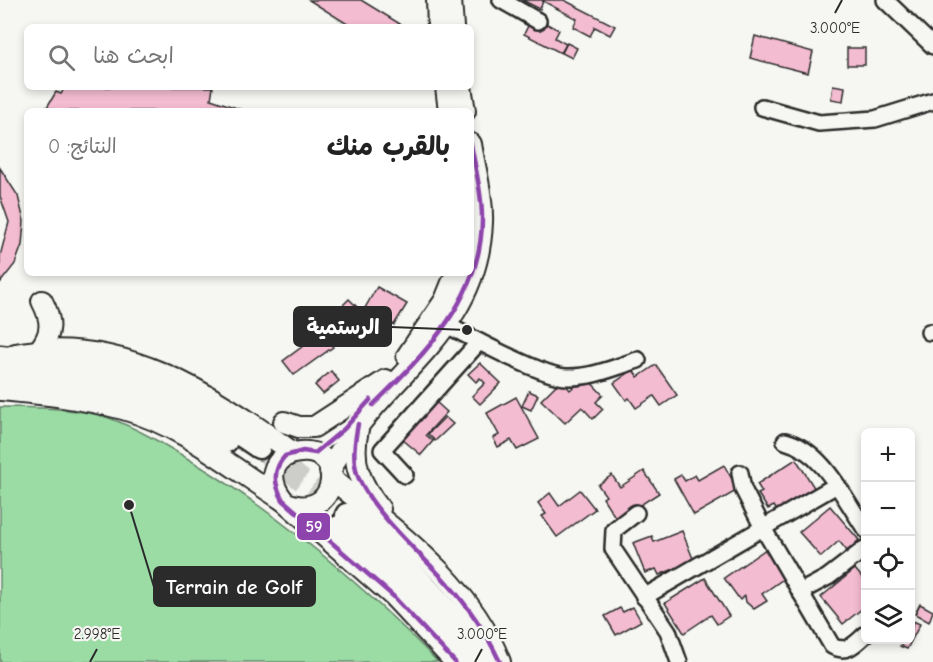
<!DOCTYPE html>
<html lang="ar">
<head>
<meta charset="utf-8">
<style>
	:root { --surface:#fff; --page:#f2f2f2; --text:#222; --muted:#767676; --line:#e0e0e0 }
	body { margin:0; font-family:"Comic Neue","Playpen Sans Arabic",sans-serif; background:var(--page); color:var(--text); direction:rtl }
	.controls { position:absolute; right:18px; bottom:18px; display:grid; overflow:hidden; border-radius:9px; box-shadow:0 3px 9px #0003 }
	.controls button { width:54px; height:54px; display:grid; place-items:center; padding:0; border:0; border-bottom:2px solid var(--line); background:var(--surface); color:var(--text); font:30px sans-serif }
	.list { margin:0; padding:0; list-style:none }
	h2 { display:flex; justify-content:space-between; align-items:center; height:78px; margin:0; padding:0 24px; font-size:26px }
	h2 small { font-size:20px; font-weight:400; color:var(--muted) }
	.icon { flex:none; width:33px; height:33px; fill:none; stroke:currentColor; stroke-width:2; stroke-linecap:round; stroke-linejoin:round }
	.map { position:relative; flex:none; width:933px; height:662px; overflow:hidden; direction:ltr }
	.search { position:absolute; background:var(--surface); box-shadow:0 3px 9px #0003; left:24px; top:24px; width:450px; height:66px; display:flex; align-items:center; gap:15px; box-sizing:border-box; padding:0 21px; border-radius:9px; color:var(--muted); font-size:22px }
	.panel { position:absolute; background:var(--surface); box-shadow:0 3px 9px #0003; left:24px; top:108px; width:450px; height:168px; border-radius:9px; direction:rtl }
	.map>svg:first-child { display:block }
	.green { fill:#9bdca5; stroke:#638468; stroke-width:1.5 }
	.building { fill:#f4bcd1; stroke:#2b2b2b; stroke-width:1.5 }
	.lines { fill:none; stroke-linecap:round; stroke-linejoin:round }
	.highway-tunnel { stroke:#cdcdca; stroke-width:22; stroke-dasharray:22 11; stroke-linecap:butt }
	.minor-casing { stroke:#2b2b2b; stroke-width:20 }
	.major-casing { stroke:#2b2b2b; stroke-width:24 }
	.highway-casing { stroke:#2b2b2b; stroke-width:27 }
	.minor { stroke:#f6f6f2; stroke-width:15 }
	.major { stroke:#f6f6f2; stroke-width:20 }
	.highway { stroke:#f6f6f2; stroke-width:22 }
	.bus-1-casing { stroke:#f6f6f2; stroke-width:9 }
	.bus-1 { stroke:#8e44ad; stroke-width:4.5 }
	.ticks { fill:none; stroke:#2b2b2b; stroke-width:2 }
	.ticks-label { font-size:15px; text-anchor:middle; fill:#2b2b2b; stroke:#f6f6f2; stroke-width:4.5; stroke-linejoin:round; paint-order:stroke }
	.leader { fill:none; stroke:#2b2b2b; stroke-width:2 }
	.callout-dot { fill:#2b2b2b; stroke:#f6f6f2; stroke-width:2 }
	.callout { fill:#2b2b2b; stroke:#2b2b2b; stroke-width:2 }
	.callout-label { font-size:21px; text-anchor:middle; font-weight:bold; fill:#fff }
	.line-badge { stroke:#f6f6f2; stroke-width:2 }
	.badge-label { font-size:16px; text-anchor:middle; font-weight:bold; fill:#fff }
</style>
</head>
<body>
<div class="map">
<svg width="933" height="662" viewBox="0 0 933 662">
	<rect width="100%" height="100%" fill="#f6f6f2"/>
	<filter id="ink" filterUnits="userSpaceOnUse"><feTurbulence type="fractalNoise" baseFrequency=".0167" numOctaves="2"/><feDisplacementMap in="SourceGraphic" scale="12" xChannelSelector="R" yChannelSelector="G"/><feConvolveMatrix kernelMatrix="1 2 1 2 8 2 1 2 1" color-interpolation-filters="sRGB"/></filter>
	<g filter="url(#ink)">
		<path class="green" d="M0 407C32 407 79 408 109 418 137 428 165 445 190 460 282 516 363 585 438 662H0Z"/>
		<g class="building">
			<polygon points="309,0 361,0 405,27 352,27"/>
			<polygon points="522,0 564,0 615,26 610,35 595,27 590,36 573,27 577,19 543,1 540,9"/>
			<polygon points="543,22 559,30 555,38 566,44 561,53 524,34 529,24 539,29"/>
			<polygon points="755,36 813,52 808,73 750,58"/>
			<polygon points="567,43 577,48 572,58 562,53"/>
			<rect x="847" y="48" width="18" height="17"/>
			<polygon points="833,85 845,87 843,101 831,99"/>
			<polygon points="65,87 213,87 211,99 245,111 54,111 47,107 56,92 61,94"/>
			<polygon points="0,168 18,196 24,221 22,245 15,264 0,283 0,256 9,222 0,196"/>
			<polygon points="377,287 407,304 394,325 365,308"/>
			<polygon points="349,299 377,327 363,340 336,312"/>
			<polygon points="322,332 333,347 294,375 283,361"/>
			<polygon points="480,363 501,383 480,404 472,396 485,383 480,378 476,382 468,374"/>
			<polygon points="656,365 677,395 661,406 654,396 636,408 629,398 626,400 614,383 633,370 638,377"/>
			<polygon points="331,371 339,381 323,394 315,385"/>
			<polygon points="585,376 603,395 596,402 603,409 593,419 582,407 565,423 541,400 561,380 570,390"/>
			<polygon points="529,391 538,395 531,410 522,406"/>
			<polygon points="516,397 539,439 517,450 511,440 498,447 493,438 499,435 487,413"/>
			<polygon points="436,402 447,412 426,435 433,441 421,455 402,439"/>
			<polygon points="445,417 453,424 435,441 428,434"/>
			<polygon points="796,459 815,489 778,512 774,506 768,509 758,494 762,492 757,484"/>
			<polygon points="724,465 738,490 694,515 674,479 681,475 685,481 695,475 698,480"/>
			<polygon points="644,471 659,493 617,520 603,498 606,496 598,485 612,475 620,487"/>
			<polygon points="580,490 595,509 557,537 542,516 546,514 538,503 550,493 559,506"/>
			<polygon points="830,506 859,540 847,551 839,541 821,557 799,532"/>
			<polygon points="682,531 694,561 659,575 656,569 645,573 633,543 652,536 654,542"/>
			<polygon points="766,549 786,577 762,594 767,601 754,609 746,602 745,596 740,600 724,578"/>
			<polygon points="855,569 866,582 866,611 863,608 843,624 821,597"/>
			<polygon points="705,578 729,616 717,624 711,615 684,633 665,603"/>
			<polygon points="920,604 933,611 929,622 915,614"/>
			<polygon points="633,607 641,621 616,635 605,616 620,608 623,612"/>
			<polygon points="913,621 920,624 907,649 900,646 903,640 910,640"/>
		</g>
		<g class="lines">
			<polyline class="highway-tunnel" points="259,447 347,515"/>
			<defs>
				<g id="minor">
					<polyline points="501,0 538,21"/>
					<polyline points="885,0 933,46"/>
					<polyline points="762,107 819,123 875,119 933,101"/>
					<path d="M447 325C472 338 541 376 566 377 591 378 616 367 638 360"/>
					<polyline points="929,332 933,332"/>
					<path d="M785 441C824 451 844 499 866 530"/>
					<path d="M740 473 743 489 763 528 832 646C847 654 855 644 866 634"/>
					<polyline points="405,475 382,450 479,342"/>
					<polyline points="636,513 614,530 613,549 668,631 679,662"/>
					<polyline points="800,592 828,577 866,548"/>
					<polyline points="644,597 835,486"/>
				</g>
				<g id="major">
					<polyline points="437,0 438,27"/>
					<polyline points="451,0 453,27"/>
					<polyline points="446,87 449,111"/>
					<polyline points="461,87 465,111"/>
					<path d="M39 350C53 333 52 320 42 301"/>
					<path d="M15 354C122 335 209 392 292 452"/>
					<polyline points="407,356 445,300 456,273"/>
					<path d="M0 390C41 394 83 398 123 409 182 425 232 468 283 500"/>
					<polyline points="284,422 299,427 314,427 386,380"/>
					<path d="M358 429C351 462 359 482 380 509"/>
					<path d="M330 471C376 376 478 339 482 222 483 196 475 169 471 144"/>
					<path d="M331 478C393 529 471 583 500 662"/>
					<path d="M289 504C306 510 325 505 330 486 345 432 242 446 283 500L393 596 455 662"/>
				</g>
				<g id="highway">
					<path d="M0 357C26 360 53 361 78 366 145 377 204 409 259 447"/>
					<path d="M0 376C79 377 160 396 226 441"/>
					<path d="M347 515C402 557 447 607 488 662"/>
					<path d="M339 527C386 567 433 611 468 662"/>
				</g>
			</defs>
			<use href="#minor" class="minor-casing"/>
			<use href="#major" class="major-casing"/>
			<use href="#highway" class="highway-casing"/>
			<use href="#minor" class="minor"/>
			<use href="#major" class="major"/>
			<use href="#highway" class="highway"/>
			<defs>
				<g id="bus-1">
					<path d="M370 400 344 429 315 453 303 451 285 456C272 470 274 484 283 500L393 596 455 662"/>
					<path d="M373 405C426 353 483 296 482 217 482 192 475 168 471 144"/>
					<path d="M358 424C355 440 352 458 357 474 370 510 421 554 447 583 469 607 486 632 500 662"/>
				</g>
			</defs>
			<use href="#bus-1" class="bus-1-casing"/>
			<use href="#bus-1" class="bus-1"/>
		</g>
	</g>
	<path class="ticks" d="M835 13 842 0M90 662 97 649M475 662 482 649"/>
	<g class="ticks-label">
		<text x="835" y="33">3.000°E</text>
		<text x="97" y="639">2.998°E</text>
		<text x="482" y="639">3.000°E</text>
	</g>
	<path class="leader" d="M467 330L391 327M129 505L154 587"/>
	<g class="callout-dot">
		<circle cx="467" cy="330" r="6"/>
		<circle cx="129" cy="505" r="6"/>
	</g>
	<g class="callout">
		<rect x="294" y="307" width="97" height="39" rx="6"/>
		<rect x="154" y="567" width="161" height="39" rx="6"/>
	</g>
	<g class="callout-label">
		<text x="343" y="334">الرستمية</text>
		<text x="234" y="594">Terrain de Golf</text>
	</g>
	<rect class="line-badge" x="296" y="512" width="35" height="29" rx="6" fill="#8e44ad"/>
	<g class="badge-label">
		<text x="314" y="532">59</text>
	</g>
</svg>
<div class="controls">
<button>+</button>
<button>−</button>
<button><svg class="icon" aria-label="locate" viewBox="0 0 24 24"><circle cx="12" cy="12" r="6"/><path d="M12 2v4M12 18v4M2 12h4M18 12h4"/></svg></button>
<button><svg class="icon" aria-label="layers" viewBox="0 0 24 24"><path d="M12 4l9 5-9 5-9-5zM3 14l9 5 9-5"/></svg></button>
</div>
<div class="search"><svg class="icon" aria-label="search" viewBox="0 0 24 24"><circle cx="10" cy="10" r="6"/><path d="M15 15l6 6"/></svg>ابحث هنا</div>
<section class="panel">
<h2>بالقرب منك<small>النتائج: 0</small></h2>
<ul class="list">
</ul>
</section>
</div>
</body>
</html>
